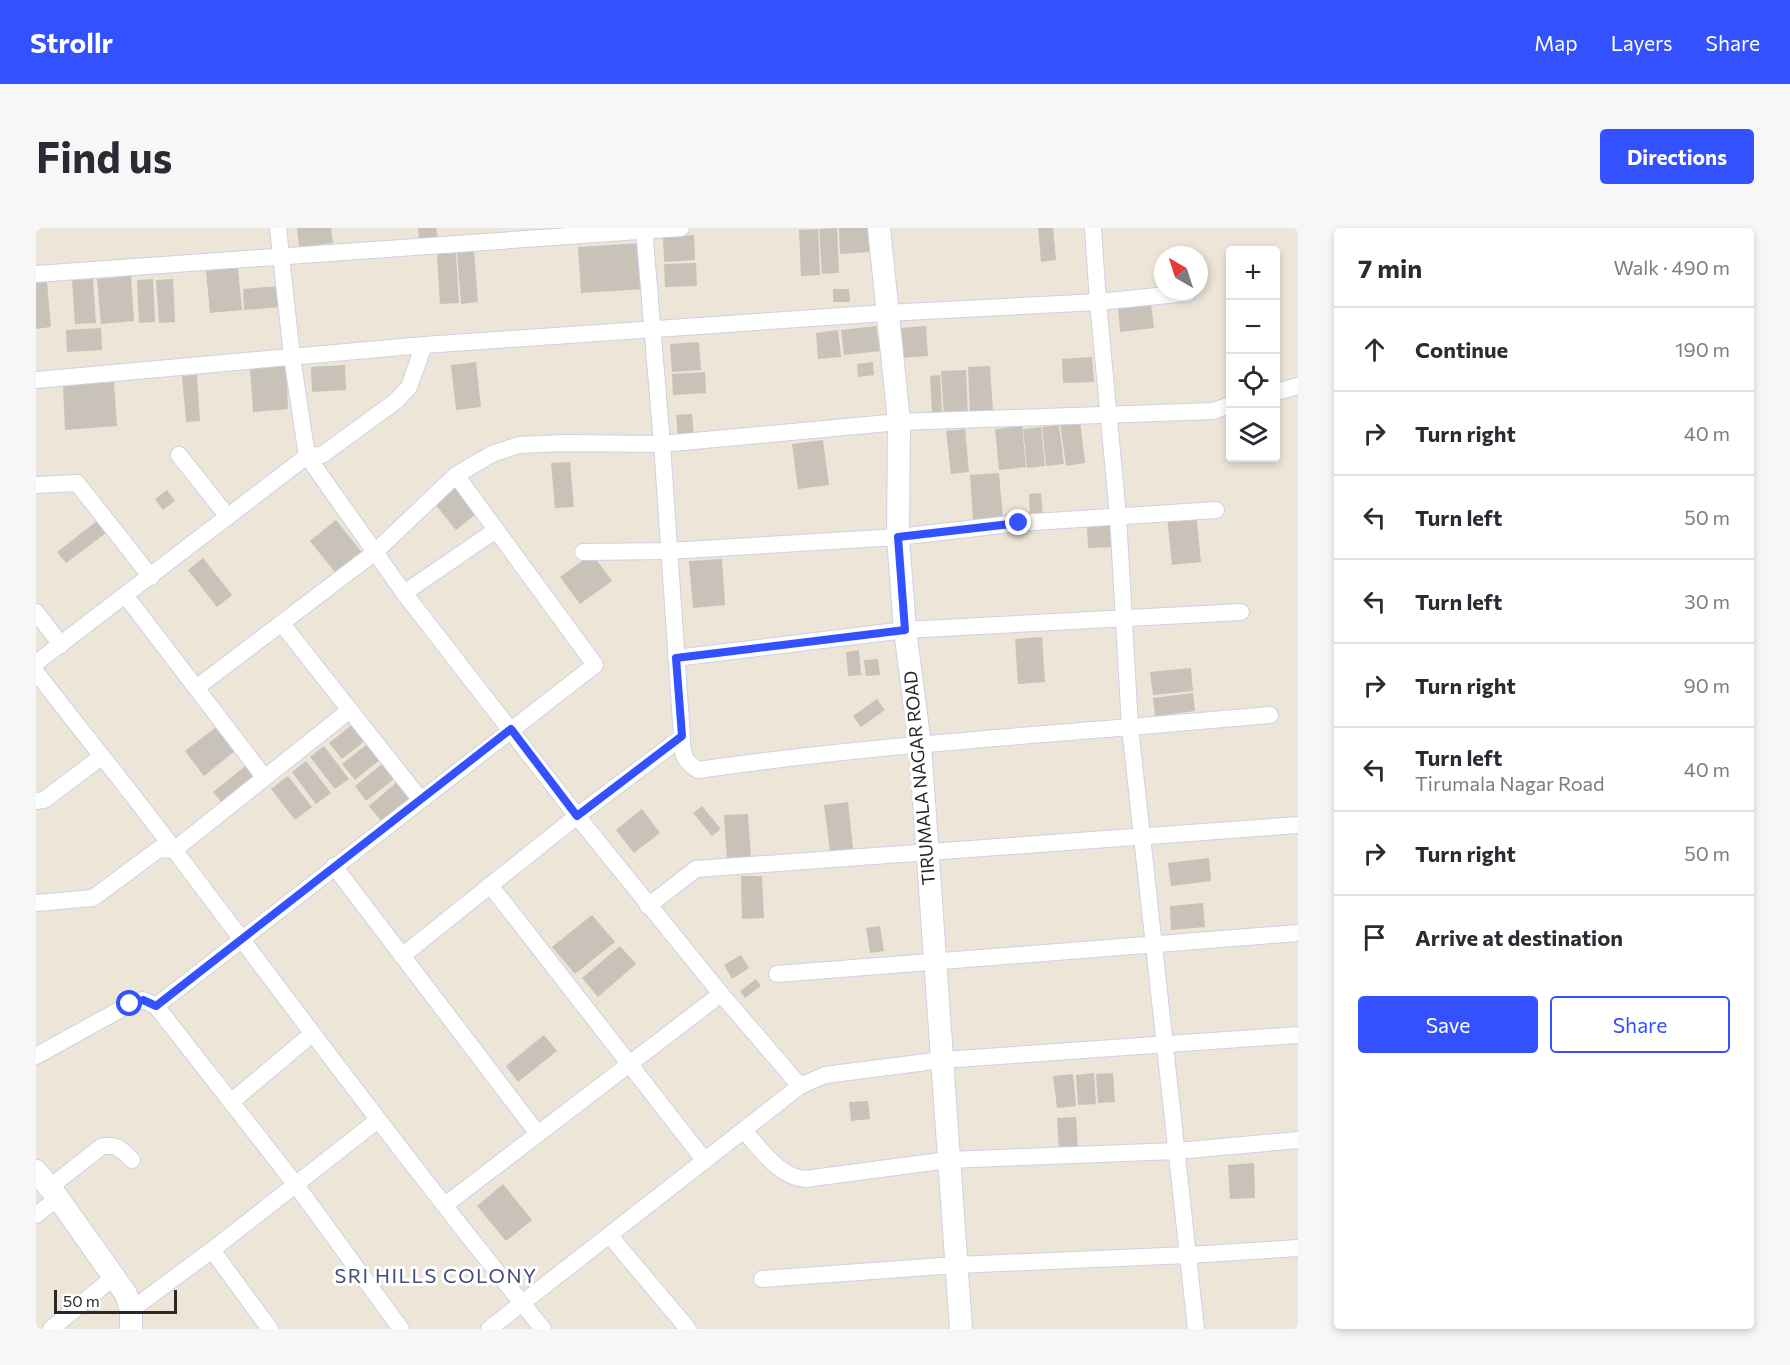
<!DOCTYPE html>
<html lang="en">
<head>
<meta charset="utf-8">
<style>
	:root { --surface:#fff; --page:#f7f7f7; --text:#2b2b33; --muted:#7c7c81; --line:#e1e1e2; --accent:#3351ff }
	body { margin:0; font-family:Commissioner,sans-serif; background:var(--page); color:var(--text) }
	.controls { position:absolute; right:18px; top:18px; display:grid; overflow:hidden; border-radius:6px; box-shadow:0 3px 9px #0003 }
	.controls button { width:54px; height:54px; display:grid; place-items:center; padding:0; border:0; border-bottom:2px solid var(--line); background:var(--surface); color:var(--text); font:30px sans-serif }
	.compass { position:absolute; left:1118px; top:18px; width:54px; height:54px; border-radius:50%; background:var(--surface); box-shadow:0 3px 9px #0003; rotate:321deg }
	.scale { position:absolute; left:18px; bottom:15px; width:123px; box-sizing:border-box; padding-left:6px; border:3px solid #282828; border-top:0; font-size:16px; line-height:21px; white-space:nowrap; color:#282828; -webkit-text-stroke:4px #fff; paint-order:stroke }
	.stop { position:absolute; width:18px; height:18px; margin:-14px; border:4px solid #3351ff; border-radius:50%; background:#fff }
	.stop.end { background:#3351ff; border-color:#fff; box-shadow:0 2px 6px #0008 }
	.list { margin:0; padding:0; list-style:none }
	h2 { display:flex; justify-content:space-between; align-items:center; height:78px; margin:0; padding:0 24px; font-size:26px }
	h2 small { font-size:20px; font-weight:400; color:var(--muted) }
	.list li { display:grid; grid-template-columns:39px 1fr auto; gap:18px; align-items:center; box-sizing:border-box; height:84px; padding:0 24px; border-top:2px solid var(--line) }
	.list b { display:block; font-size:22px; white-space:nowrap }
	.list p { margin:0; font-size:20px; white-space:nowrap; color:var(--muted) }
	.list em { font-size:20px; font-style:normal; color:var(--muted) }
	.actions { display:flex; gap:12px; padding:18px 24px }
	.actions a { flex:1; padding:14px 0; border:2px solid var(--accent); border-radius:6px; text-align:center; font-size:21px; color:var(--accent) }
	.actions .main { background:var(--accent); color:#fff }
	.icon { flex:none; width:33px; height:33px; fill:none; stroke:currentColor; stroke-width:2; stroke-linecap:round; stroke-linejoin:round }
	.map { position:relative; flex:none; width:1262px; height:1101px; overflow:hidden; border-radius:6px }
	header { display:flex; align-items:center; gap:36px; box-sizing:border-box; height:84px; padding:0 30px; background:var(--accent); color:#fff }
	header strong { font-size:28px }
	nav { display:flex; gap:33px; margin-inline-start:auto; font-size:21px }
	.intro { display:flex; align-items:center; justify-content:space-between; box-sizing:border-box; height:144px; padding:0 36px }
	h1 { margin:0; font-size:42px }
	.button { padding:15px 27px; border-radius:6px; background:var(--accent); color:#fff; font-size:21px; font-weight:700 }
	main { display:flex; gap:36px; padding:0 36px }
	aside { flex:1; background:var(--surface); border-radius:6px; box-shadow:0 3px 9px #0003 }
	.map>svg:first-child { display:block }
	.building { fill:#c8c2b8 }
	.lines { fill:none; stroke-linecap:round; stroke-linejoin:round }
	.street-casing { stroke:#cdd1e4; stroke-width:18 }
	.secondary-casing { stroke:#cdd1e4; stroke-width:24 }
	.street { stroke:#fff; stroke-width:16 }
	.secondary { stroke:#fff; stroke-width:22 }
	.route { stroke:#3351ff; stroke-width:8 }
	.labels { text-anchor:middle; dominant-baseline:central; stroke-width:6; stroke-linejoin:round; paint-order:stroke }
	.street-label { font-size:18px; fill:#282828; stroke:#fff }
	.neighbourhood-label { font-size:20px; letter-spacing:1.5px; fill:#444c7e; stroke:#fff }
</style>
</head>
<body>
<header>
<strong>Strollr</strong>
<nav><a>Map</a><a>Layers</a><a>Share</a></nav>
</header>
<div class="intro"><h1>Find us</h1><a class="button">Directions</a></div>
<main>
<div class="map">
<svg width="1262" height="1101" viewBox="0 0 1262 1101">
	<rect width="100%" height="100%" fill="#ede5d8"/>
	<g class="building">
		<polygon points="261,0 295,0 297,15 263,19"/>
		<polygon points="382,0 400,0 402,10 383,12"/>
		<polygon points="801,0 803,45 786,46 783,1"/>
		<polygon points="803,0 832,0 833,24 804,26"/>
		<polygon points="1002,0 1017,0 1020,32 1005,34"/>
		<polygon points="782,1 784,47 765,48 763,2"/>
		<polygon points="658,7 659,32 628,34 627,9"/>
		<polygon points="606,15 609,61 545,65 542,19"/>
		<polygon points="438,23 442,74 425,76 421,25"/>
		<polygon points="420,25 423,75 404,76 401,26"/>
		<polygon points="660,35 661,58 629,59 628,36"/>
		<polygon points="202,40 206,82 174,85 170,43"/>
		<polygon points="95,48 98,93 65,96 61,51"/>
		<polygon points="57,51 60,95 39,96 36,52"/>
		<polygon points="117,51 119,94 103,95 101,52"/>
		<polygon points="137,51 139,94 123,95 120,52"/>
		<polygon points="11,54 15,99 0,101 0,55"/>
		<polygon points="244,58 246,79 208,82 207,61"/>
		<polygon points="797,61 813,61 814,74 797,74"/>
		<polygon points="1115,76 1118,100 1084,104 1082,80"/>
		<polygon points="840,98 844,123 808,127 805,102"/>
		<polygon points="890,98 892,128 866,130 864,100"/>
		<polygon points="65,100 66,122 31,124 30,102"/>
		<polygon points="802,102 805,129 782,131 780,105"/>
		<polygon points="663,114 665,142 636,144 634,116"/>
		<polygon points="1056,129 1058,154 1027,155 1026,131"/>
		<polygon points="440,134 445,179 420,182 415,137"/>
		<polygon points="837,134 838,147 822,149 821,136"/>
		<polygon points="250,137 252,181 217,184 214,140"/>
		<polygon points="309,137 310,162 276,164 275,139"/>
		<polygon points="954,138 957,183 934,185 932,139"/>
		<polygon points="930,142 932,187 908,188 905,143"/>
		<polygon points="669,144 670,165 637,167 636,146"/>
		<polygon points="161,147 164,193 150,194 146,148"/>
		<polygon points="904,147 906,184 896,185 894,148"/>
		<polygon points="78,154 81,198 29,202 27,157"/>
		<polygon points="656,186 658,208 642,210 640,187"/>
		<polygon points="1044,192 1049,235 1030,238 1024,195"/>
		<polygon points="1023,197 1028,236 1010,238 1006,199"/>
		<polygon points="986,198 990,239 963,242 959,201"/>
		<polygon points="1005,199 1009,238 991,240 987,201"/>
		<polygon points="929,201 933,244 915,246 910,203"/>
		<polygon points="787,212 793,257 762,261 756,216"/>
		<polygon points="534,234 538,279 519,280 515,235"/>
		<polygon points="963,245 967,290 937,292 934,247"/>
		<polygon points="419,259 440,286 420,302 399,276"/>
		<polygon points="131,262 139,273 127,282 119,271"/>
		<polygon points="1005,265 1007,287 994,288 993,266"/>
		<polygon points="1160,285 1165,334 1136,337 1131,288"/>
		<polygon points="300,292 328,327 302,348 274,313"/>
		<polygon points="61,293 70,305 30,335 21,324"/>
		<polygon points="1081,297 1082,319 1052,320 1051,298"/>
		<polygon points="556,326 576,353 544,376 524,349"/>
		<polygon points="167,330 196,367 181,379 152,342"/>
		<polygon points="686,331 689,377 657,380 653,333"/>
		<polygon points="1006,409 1009,454 982,456 979,411"/>
		<polygon points="823,422 825,447 812,448 810,424"/>
		<polygon points="842,431 844,447 830,448 828,432"/>
		<polygon points="1155,440 1157,463 1117,467 1114,444"/>
		<polygon points="1157,465 1159,483 1119,488 1117,470"/>
		<polygon points="841,471 849,482 825,499 817,488"/>
		<polygon points="317,496 330,512 306,531 293,515"/>
		<polygon points="180,499 199,523 168,548 149,523"/>
		<polygon points="334,514 346,530 319,552 306,536"/>
		<polygon points="288,518 313,551 299,561 274,529"/>
		<polygon points="270,533 295,565 280,576 256,544"/>
		<polygon points="213,535 223,548 187,576 177,564"/>
		<polygon points="346,536 358,551 330,573 319,558"/>
		<polygon points="252,548 276,579 259,592 235,561"/>
		<polygon points="361,554 375,571 347,595 333,578"/>
		<polygon points="812,574 817,621 794,623 788,577"/>
		<polygon points="666,578 685,601 676,608 657,585"/>
		<polygon points="606,581 624,605 598,625 580,602"/>
		<polygon points="712,586 715,630 691,632 688,587"/>
		<polygon points="1173,630 1175,653 1135,658 1132,635"/>
		<polygon points="705,648 726,648 728,690 706,691"/>
		<polygon points="1167,675 1169,699 1135,702 1134,678"/>
		<polygon points="556,687 579,714 539,746 516,719"/>
		<polygon points="844,698 848,723 834,725 830,700"/>
		<polygon points="584,718 600,736 562,769 546,750"/>
		<polygon points="705,727 713,740 696,751 688,737"/>
		<polygon points="720,751 725,758 709,770 704,763"/>
		<polygon points="508,807 521,823 482,854 470,838"/>
		<polygon points="1058,845 1060,876 1042,877 1040,847"/>
		<polygon points="1077,845 1079,874 1062,875 1060,846"/>
		<polygon points="1037,846 1040,878 1021,880 1017,848"/>
		<polygon points="832,873 834,891 815,893 813,874"/>
		<polygon points="1040,889 1042,921 1023,922 1021,890"/>
		<polygon points="1218,935 1219,970 1194,971 1192,937"/>
		<polygon points="467,956 496,992 470,1013 441,978"/>
	</g>
	<g class="lines">
		<defs>
			<g id="street">
				<polyline points="242,0 256,129 271,228 368,365 541,588 685,766 764,858"/>
				<polyline points="608,0 626,216 646,509"/>
				<polyline points="1057,0 1062,74 1082,288 1094,499 1234,487"/>
				<polyline points="0,46 645,0"/>
				<polyline points="0,152 388,117 850,85 1062,74 1152,65"/>
				<polyline points="1240,164 1262,158"/>
				<polyline points="143,227 192,289"/>
				<polyline points="420,247 456,226 483,217 527,215 626,216 863,194 1177,183 1194,177"/>
				<polyline points="0,257 41,255 115,349"/>
				<polyline points="547,324 632,323 862,309 983,295 1180,282"/>
				<polyline points="368,365 460,302"/>
				<polyline points="89,367 229,550"/>
				<polyline points="0,384 25,417"/>
				<polyline points="246,396 384,571"/>
				<polyline points="640,430 869,402 1205,384"/>
				<polyline points="0,435 271,228 286,227 360,173 373,159 388,117"/>
				<path d="M0 444C46 504 94 562 139 623 260 783 380 945 507 1101"/>
				<polyline points="0,573 8,572 65,529"/>
				<polyline points="298,638 502,906"/>
				<polyline points="454,657 669,933"/>
				<polyline points="0,675 57,670 123,621 138,622 314,482"/>
				<polyline points="612,678 660,641 1262,597"/>
				<path d="M366 728 541 588 646 509C646 525 647 533 662 542 805 521 950 511 1094 499L1160 1101"/>
				<polyline points="741,746 1262,705"/>
				<polyline points="120,778 260,957 365,1101"/>
				<polyline points="0,828 94,776 107,772 120,778 559,437 420,247 338,325 160,460"/>
				<polyline points="195,874 276,806"/>
				<path d="M708 903C725 921 743 949 769 951L912 932 1141 923 1262 912"/>
				<path d="M14 959 65 919C80 915 85 921 96 932"/>
				<polyline points="409,977 685,766"/>
				<polyline points="0,987 22,970"/>
				<polyline points="574,1008 652,1101"/>
				<polyline points="176,1022 234,1101"/>
				<polyline points="726,1051 920,1037 1153,1027 1262,1020"/>
				<polyline points="95,1082 176,1022 342,892"/>
				<polyline points="15,1101 79,1048"/>
				<polyline points="453,1101 764,858 789,847 906,832 1262,807"/>
			</g>
			<g id="secondary">
				<polyline points="843,0 863,194 862,309 869,402 884,517 925,1101"/>
				<polyline points="0,943 22,970 90,1066 95,1082 95,1101"/>
			</g>
		</defs>
		<use href="#street" class="street-casing"/>
		<use href="#secondary" class="secondary-casing"/>
		<use href="#street" class="street"/>
		<use href="#secondary" class="secondary"/>
	</g>
	<g class="lines">
		<polyline class="route" points="94,776 107,772 120,778 475,501 541,588 646,508 640,430 869,402 862,309 983,295"/>
	</g>
	<g class="labels">
		<g class="street-label">
			<text transform="translate(883 550) rotate(-95)">TIRUMALA NAGAR ROAD</text>
		</g>
		<g class="neighbourhood-label">
			<text x="400" y="1047">SRI HILLS COLONY</text>
		</g>
	</g>
</svg>
<div class="controls">
<button>+</button>
<button>−</button>
<button><svg class="icon" aria-label="locate" viewBox="0 0 24 24"><circle cx="12" cy="12" r="6"/><path d="M12 2v4M12 18v4M2 12h4M18 12h4"/></svg></button>
<button><svg class="icon" aria-label="layers" viewBox="0 0 24 24"><path d="M12 4l9 5-9 5-9-5zM3 14l9 5 9-5"/></svg></button>
</div>
<svg class="compass" viewBox="-18 -18 36 36"><path d="M0-13l5 13h-10z" fill="#e53935"/><path d="M0 13l5-13h-10z" fill="#7c7c81"/></svg>
<div class="scale">50 m</div>
<div class="stop" style="left:94px;top:776px"></div>
<div class="stop end" style="left:983px;top:295px"></div>
</div>
<aside>
<h2>7 min<small>Walk · 490 m</small></h2>
<ul class="list">
<li><svg class="icon" aria-label="ahead" viewBox="0 0 24 24"><path d="M12 20V5M6 11l6-6 6 6"/></svg><div><b>Continue</b></div><em>190 m</em></li>
<li><svg class="icon" aria-label="right" viewBox="0 0 24 24"><path d="M7 20v-9h11M14 6l5 5-5 5"/></svg><div><b>Turn right</b></div><em>40 m</em></li>
<li><svg class="icon" aria-label="left" viewBox="0 0 24 24"><path d="M17 20v-9H6M10 6l-5 5 5 5"/></svg><div><b>Turn left</b></div><em>50 m</em></li>
<li><svg class="icon" aria-label="left" viewBox="0 0 24 24"><path d="M17 20v-9H6M10 6l-5 5 5 5"/></svg><div><b>Turn left</b></div><em>30 m</em></li>
<li><svg class="icon" aria-label="right" viewBox="0 0 24 24"><path d="M7 20v-9h11M14 6l5 5-5 5"/></svg><div><b>Turn right</b></div><em>90 m</em></li>
<li><svg class="icon" aria-label="left" viewBox="0 0 24 24"><path d="M17 20v-9H6M10 6l-5 5 5 5"/></svg><div><b>Turn left</b><p>Tirumala Nagar Road</p></div><em>40 m</em></li>
<li><svg class="icon" aria-label="right" viewBox="0 0 24 24"><path d="M7 20v-9h11M14 6l5 5-5 5"/></svg><div><b>Turn right</b></div><em>50 m</em></li>
<li><svg class="icon" aria-label="arrive" viewBox="0 0 24 24"><path d="M6 21V4h12l-3 4 3 4H6"/></svg><div><b>Arrive at destination</b></div></li>
</ul>
<div class="actions"><a class="main">Save</a><a>Share</a></div>
</aside>
</main>
</body>
</html>
